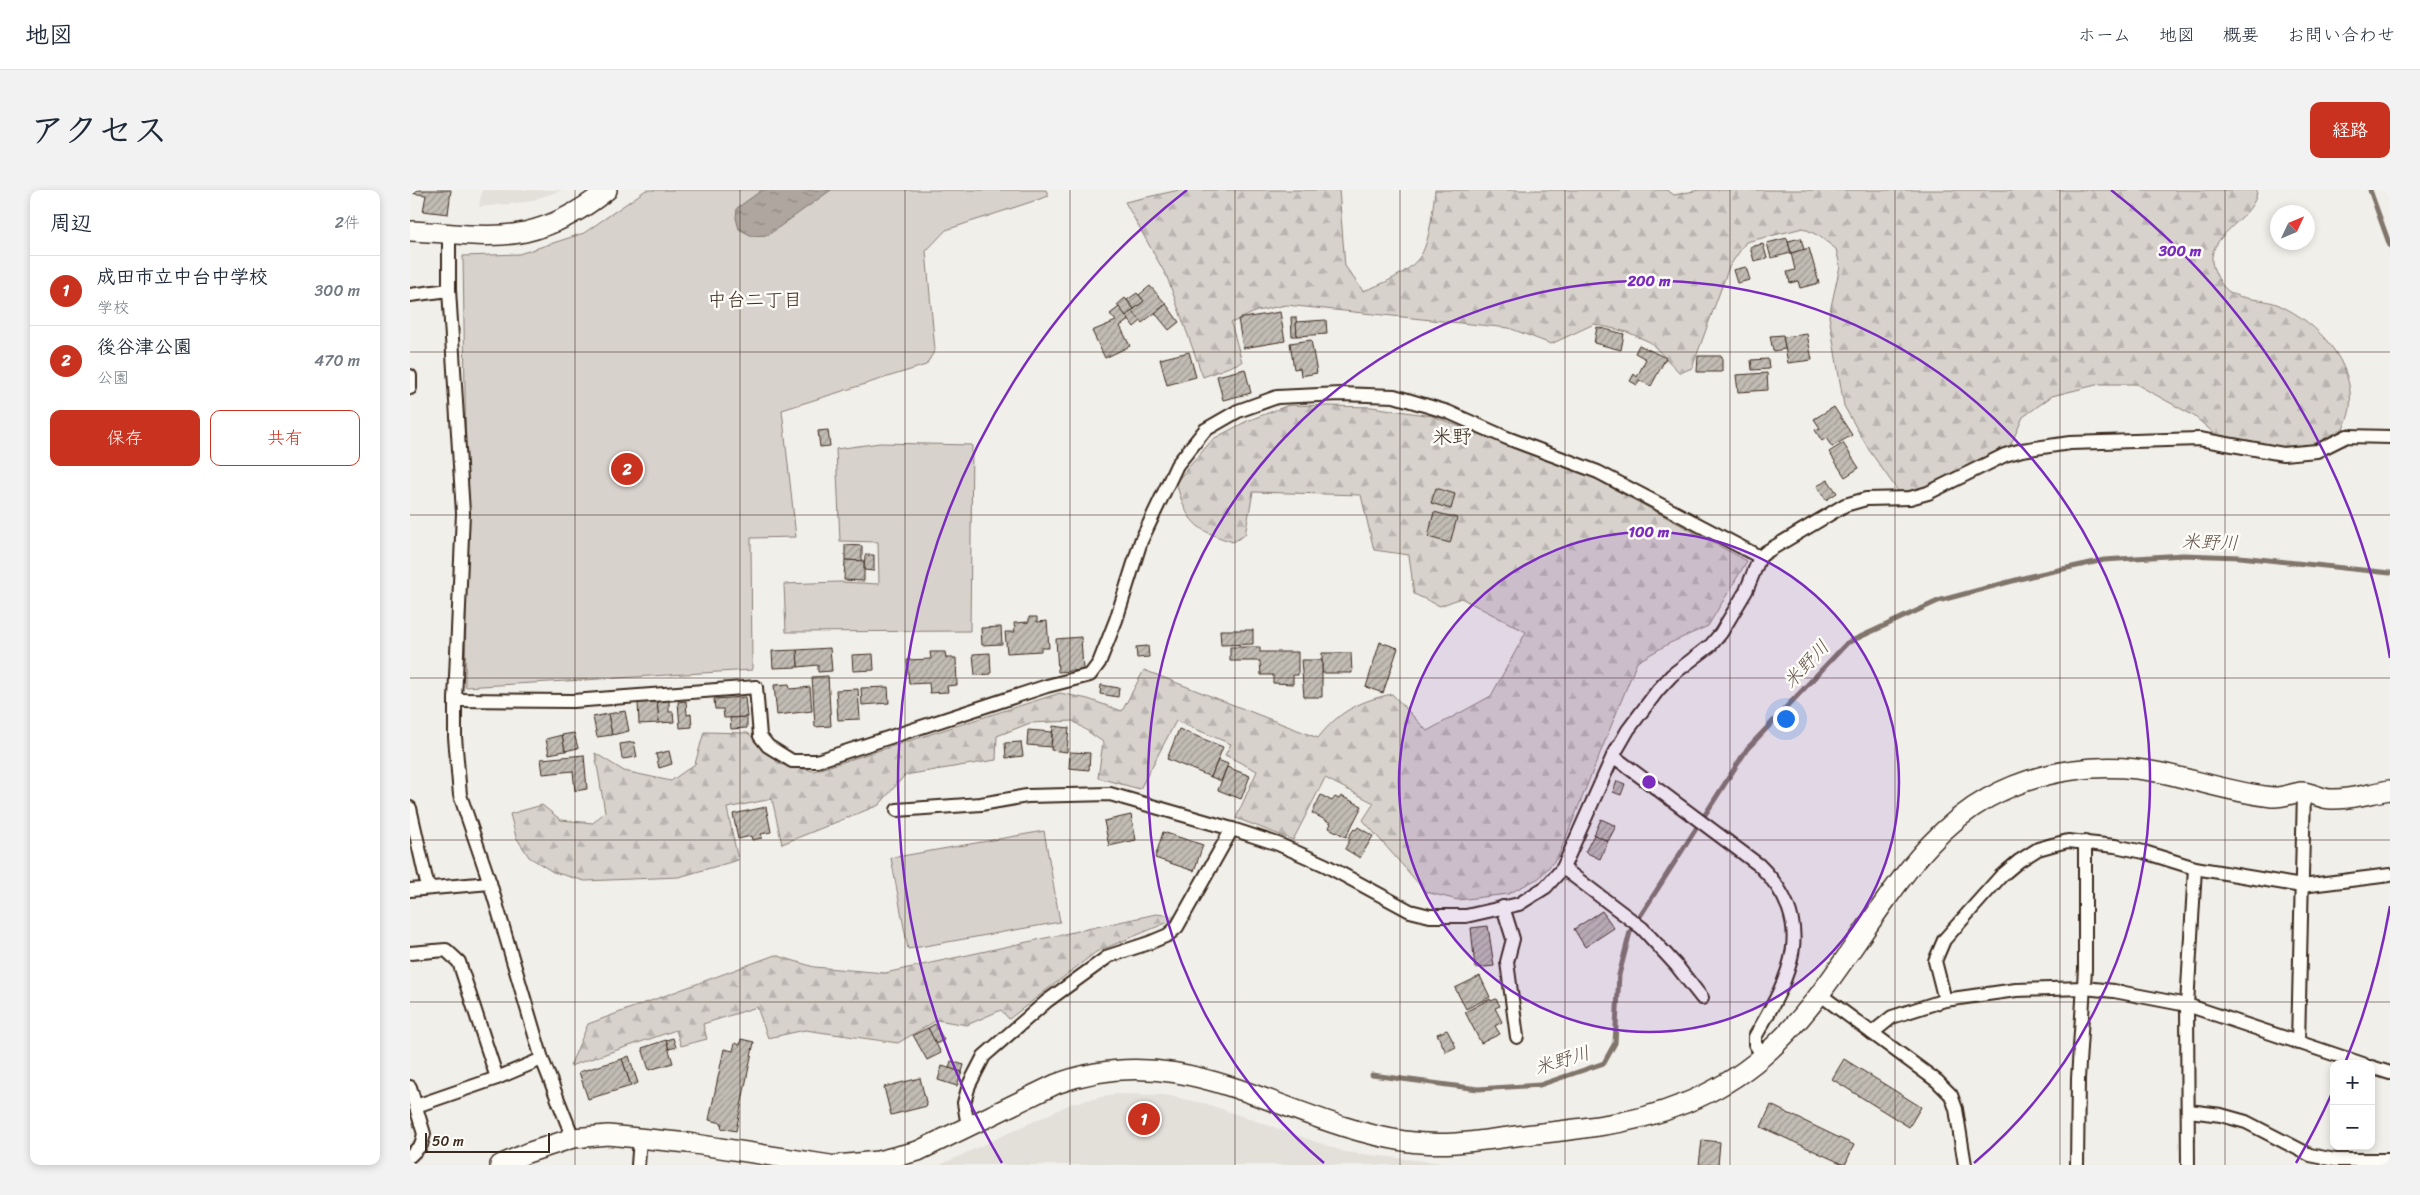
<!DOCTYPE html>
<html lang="ja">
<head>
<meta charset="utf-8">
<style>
	:root { --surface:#fff; --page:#f2f2f3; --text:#1f2937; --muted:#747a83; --line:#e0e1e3; --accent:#c8321e }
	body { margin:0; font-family:Sriracha,"Klee One",sans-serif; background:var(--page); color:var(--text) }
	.controls { position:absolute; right:15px; bottom:15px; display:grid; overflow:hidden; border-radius:10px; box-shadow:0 2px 8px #0003 }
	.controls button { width:45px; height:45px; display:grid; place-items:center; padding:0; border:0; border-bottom:1px solid var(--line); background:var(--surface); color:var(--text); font:25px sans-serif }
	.compass { position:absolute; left:1860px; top:15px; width:45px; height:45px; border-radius:50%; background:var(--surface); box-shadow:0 2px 8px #0003; rotate:46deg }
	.scale { position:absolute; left:15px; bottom:12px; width:125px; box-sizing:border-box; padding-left:5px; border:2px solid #3b2a1e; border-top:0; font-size:14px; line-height:18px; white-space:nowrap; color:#3b2a1e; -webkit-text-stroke:4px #fdfcf7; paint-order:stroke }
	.you { position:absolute; left:1375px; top:528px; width:18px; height:18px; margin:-12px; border:4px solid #fff; border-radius:50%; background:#1a73e8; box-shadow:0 0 0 8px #1a73e833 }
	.badge { display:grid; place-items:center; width:32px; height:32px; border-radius:50%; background:var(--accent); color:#fff; font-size:16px; font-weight:700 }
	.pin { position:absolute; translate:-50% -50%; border:2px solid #fff; box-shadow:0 1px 5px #0006 }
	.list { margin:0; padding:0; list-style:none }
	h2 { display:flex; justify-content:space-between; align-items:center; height:65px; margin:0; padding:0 20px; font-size:21px }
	h2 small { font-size:16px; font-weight:400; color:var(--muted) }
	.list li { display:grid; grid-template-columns:32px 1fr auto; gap:15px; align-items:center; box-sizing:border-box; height:70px; padding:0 20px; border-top:1px solid var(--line) }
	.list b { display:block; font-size:19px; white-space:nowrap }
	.list p { margin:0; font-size:16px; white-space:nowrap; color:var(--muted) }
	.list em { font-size:16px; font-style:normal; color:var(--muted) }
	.actions { display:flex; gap:10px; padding:15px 20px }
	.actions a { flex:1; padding:11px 0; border:1px solid var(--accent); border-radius:10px; text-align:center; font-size:18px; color:var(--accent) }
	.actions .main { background:var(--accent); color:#fff }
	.map { position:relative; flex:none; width:1980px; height:975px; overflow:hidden; border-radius:10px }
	header { display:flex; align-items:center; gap:30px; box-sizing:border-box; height:70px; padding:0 25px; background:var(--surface); border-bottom:1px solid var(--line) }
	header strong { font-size:24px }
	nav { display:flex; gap:28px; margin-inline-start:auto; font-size:18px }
	.intro { display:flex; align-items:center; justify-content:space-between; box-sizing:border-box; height:120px; padding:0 30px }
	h1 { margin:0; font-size:35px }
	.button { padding:12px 22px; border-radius:10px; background:var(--accent); color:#fff; font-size:18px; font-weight:700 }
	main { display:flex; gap:30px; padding:0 30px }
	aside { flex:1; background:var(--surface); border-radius:10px; box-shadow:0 2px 8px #0003 }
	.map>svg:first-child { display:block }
	.built { fill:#e3e0da }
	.forest { fill:url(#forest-firs); stroke:#897e75 }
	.park { fill:#d7d2cc; stroke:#897e75 }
	.water { fill:url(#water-ripples); stroke:#80746b }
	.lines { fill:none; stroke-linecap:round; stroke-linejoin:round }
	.stream { stroke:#80746b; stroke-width:5 }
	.building { fill:url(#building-hatch); stroke:#3b2a1e }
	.street-casing { stroke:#3b2a1e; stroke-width:16 }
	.secondary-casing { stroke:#3b2a1e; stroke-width:22 }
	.street { stroke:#fdfcf7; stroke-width:12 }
	.secondary { stroke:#fdfcf7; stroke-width:19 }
	.grid { fill:none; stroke:#3b2a1e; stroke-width:1; stroke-opacity:0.55 }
	.ring { fill:none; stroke:#7b2cbf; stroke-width:2.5 }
	.labels { text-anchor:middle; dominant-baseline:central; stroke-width:5; stroke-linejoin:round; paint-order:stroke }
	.neighbourhood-label { font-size:19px; fill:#3b2a1e; stroke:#fdfcf7 }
	.water-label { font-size:19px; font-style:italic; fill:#63554b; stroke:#fdfcf7 }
	.quarter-label { font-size:20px; fill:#3b2a1e; stroke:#fdfcf7 }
	.centre { fill:#7b2cbf; stroke:#fdfcf7; stroke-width:2.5 }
	.ring-label { font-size:15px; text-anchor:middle; font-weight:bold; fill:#7b2cbf; stroke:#fdfcf7; stroke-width:5; stroke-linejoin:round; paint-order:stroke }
</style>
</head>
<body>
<header>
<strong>地図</strong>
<nav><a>ホーム</a><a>地図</a><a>概要</a><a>お問い合わせ</a></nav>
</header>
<div class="intro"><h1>アクセス</h1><a class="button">経路</a></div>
<main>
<aside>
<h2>周辺<small>2件</small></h2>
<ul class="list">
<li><span class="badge">1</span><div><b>成田市立中台中学校</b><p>学校</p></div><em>300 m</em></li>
<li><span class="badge">2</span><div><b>後谷津公園</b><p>公園</p></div><em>470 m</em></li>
</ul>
<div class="actions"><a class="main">保存</a><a>共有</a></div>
</aside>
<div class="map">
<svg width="1980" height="975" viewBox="0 0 1980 975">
	<defs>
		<pattern id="forest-firs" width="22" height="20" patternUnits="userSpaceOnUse" patternTransform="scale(1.25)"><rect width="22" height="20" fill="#d7d2cc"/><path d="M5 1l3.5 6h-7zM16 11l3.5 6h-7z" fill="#b9b4af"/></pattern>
		<pattern id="water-ripples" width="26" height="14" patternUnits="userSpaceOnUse" patternTransform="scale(1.25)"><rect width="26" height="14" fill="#aea69f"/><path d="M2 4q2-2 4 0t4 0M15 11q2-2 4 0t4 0" fill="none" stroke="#8f8781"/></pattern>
		<pattern id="building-hatch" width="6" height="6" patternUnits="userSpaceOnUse" patternTransform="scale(1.25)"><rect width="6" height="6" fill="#c1bcb4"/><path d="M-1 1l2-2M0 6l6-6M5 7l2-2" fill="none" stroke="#9e9992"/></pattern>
	</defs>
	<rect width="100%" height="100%" fill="#f1efea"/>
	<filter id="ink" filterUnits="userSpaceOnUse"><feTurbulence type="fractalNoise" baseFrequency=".02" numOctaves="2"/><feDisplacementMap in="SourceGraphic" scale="10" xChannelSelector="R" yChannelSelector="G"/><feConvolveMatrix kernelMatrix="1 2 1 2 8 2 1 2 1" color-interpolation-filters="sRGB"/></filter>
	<g filter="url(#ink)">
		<g class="built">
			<polygon points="72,0 152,0 117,12 69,17"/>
			<polygon points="706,904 755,905 797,914 935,962 1050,975 530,975 663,913"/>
		</g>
		<g class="forest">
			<path d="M769 0H929L935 76 953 101C971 95 998 83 1009 68 1020 54 1023 17 1025 0H1257L1264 5 1289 0H1847C1847 27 1799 43 1802 72 1803 80 1811 96 1818 101 1832 111 1854 108 1869 115 1908 133 1945 172 1940 218 1939 227 1933 238 1930 247L1910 257 1842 260 1805 244 1784 226 1726 194H1690L1642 206 1613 227 1598 261 1509 301H1488L1459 260 1434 216 1419 126 1430 76 1426 59 1409 46 1393 38 1336 52 1319 77 1282 178 1270 183 1240 152 1217 142 1184 134 1141 154 1099 138 876 115 847 121 821 133 832 172 793 187 757 87 715 12Z"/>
			<path d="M879 215 962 217 1022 226 1182 287 1337 371 1298 436 1260 453 1227 472 1148 667 1129 688 1098 704 1048 710 1016 702 953 630 964 613 915 588 883 650 826 628 847 581 815 565 821 554 766 531 730 599 688 588 693 552 663 531 620 533 587 546 586 570 495 585 469 615 372 654 362 609 317 618 328 670 269 687 175 691 143 682 119 667 106 647 100 624 132 615 151 630 183 633 195 622 185 563 214 581 261 591 285 574 294 542 338 543 369 574 404 581 650 503 678 509 712 521 734 480 908 548C929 521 950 511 982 504L1017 541 1081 506 1116 442 1051 408 1030 416 1004 404 999 365 964 360 951 305 843 302 835 345 823 352C784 340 777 332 766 292L803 249 837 231Z"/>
			<polygon points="746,724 765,726 761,731 686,762 599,829 591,820 557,835 527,830 488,853 395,840 358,848 347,817 293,834 297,849 271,856 266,840 160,876 178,834 365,765 404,777 475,783"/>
		</g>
		<g class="park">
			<polygon points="236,0 636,0 639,6 536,40 516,61 525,160 516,175 372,220 386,347 341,348 342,480 55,497 57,339 53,66 109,64 174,43"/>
			<polygon points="470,253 562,255 560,441 376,442 374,394 429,392 469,394 468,352 430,351 426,259"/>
			<polygon points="634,641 650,732 498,759 481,668"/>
		</g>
		<polygon class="water" points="352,0 421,0 358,45 342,46 329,39 326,28 327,18"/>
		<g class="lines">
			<g class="stream">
				<polyline points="1960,0 1980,56"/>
				<polyline points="962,885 1068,899 1130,895 1194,873 1205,853 1209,785 1220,742 1337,559 1437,453 1528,411 1621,386 1694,370 1773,365 1830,367 1980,383"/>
			</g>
		</g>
		<g class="building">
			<polygon points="0,0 41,0 38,24 13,21 16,5 0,3"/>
			<polygon points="1377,48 1381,63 1361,68 1357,53"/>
			<polygon points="1391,48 1394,60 1381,63 1378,51"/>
			<polygon points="1353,54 1357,68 1344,71 1340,57"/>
			<polygon points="1399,58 1409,93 1390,98 1388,91 1380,93 1377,82 1385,80 1381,63"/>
			<polygon points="1336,77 1340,90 1327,93 1323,80"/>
			<polygon points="740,96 756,114 732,133 722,121 734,111 729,105"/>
			<polygon points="727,103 734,111 724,119 717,110"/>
			<polygon points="715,108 724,119 716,126 707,115"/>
			<polygon points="756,114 769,132 759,140 745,123"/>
			<polygon points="709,117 719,130 710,136 720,156 695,168 682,141 706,131 700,124"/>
			<polygon points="722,121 731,131 724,137 716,126"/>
			<polygon points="870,122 875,151 833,158 828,129"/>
			<polygon points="881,127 886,127 887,146 882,146"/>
			<polygon points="916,130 917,144 887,146 886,132"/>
			<polygon points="1187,137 1214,144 1211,160 1184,153"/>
			<polygon points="1397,144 1402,170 1378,173 1373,147"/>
			<polygon points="1373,145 1375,159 1363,161 1360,146"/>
			<polygon points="901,150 907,183 891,186 890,178 884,179 880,153"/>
			<polygon points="1229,155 1256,168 1241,196 1229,190 1227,195 1220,191 1224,184 1227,187 1236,169 1225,163"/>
			<polygon points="779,162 786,187 757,195 750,169"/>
			<polygon points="1288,166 1312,166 1312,182 1287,182"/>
			<polygon points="1358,169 1359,179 1342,180 1341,170"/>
			<polygon points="835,179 841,203 813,210 807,186"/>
			<polygon points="1357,183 1358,200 1328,202 1326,185"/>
			<polygon points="1424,217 1442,245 1422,257 1416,248 1412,251 1405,240 1410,238 1404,229"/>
			<polygon points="418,240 420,256 410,257 408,241"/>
			<polygon points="1433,253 1449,278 1435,287 1419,262"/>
			<polygon points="1418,290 1427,303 1416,310 1407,296"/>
			<polygon points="1026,298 1045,304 1041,319 1021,313"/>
			<polygon points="1024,322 1047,328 1040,353 1018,347"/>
			<polygon points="435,355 452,356 452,371 435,370"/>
			<polygon points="455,365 464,365 464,381 454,380"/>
			<polygon points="435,370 454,371 454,391 434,390"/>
			<polygon points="619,427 627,427 627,432 637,431 639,458 631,458 631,461 597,463 595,442 605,442 604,433 619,432"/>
			<polygon points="591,437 592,454 572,455 571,438"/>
			<polygon points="810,440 843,440 843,454 811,455"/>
			<polygon points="671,447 673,480 648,482 646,449"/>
			<polygon points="970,452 988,458 973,503 956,497"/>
			<polygon points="738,456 739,467 727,468 726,457"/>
			<polygon points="820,457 850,457 850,462 888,462 888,485 883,485 883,494 863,493 863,485 851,485 850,471 820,471"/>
			<polygon points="420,458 422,481 408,482 408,475 388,477 387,460"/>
			<polygon points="387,460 388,477 363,478 362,461"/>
			<polygon points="520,462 535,462 536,468 546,468 547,495 537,496 538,502 520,503 519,493 499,494 497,470 521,469"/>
			<polygon points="580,463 581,484 565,485 563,464"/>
			<polygon points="912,463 941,463 942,483 912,483"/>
			<polygon points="463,464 464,480 443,481 442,465"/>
			<polygon points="891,470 912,470 912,507 894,507"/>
			<polygon points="418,486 421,536 405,537 402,487"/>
			<polygon points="379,494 380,499 400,497 402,521 367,525 364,495"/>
			<polygon points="691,495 709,498 708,507 690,504"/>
			<polygon points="478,497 479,513 452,515 451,498"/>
			<polygon points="448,499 450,529 428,530 426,500"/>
			<polygon points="335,507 337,527 314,528 313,519 305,519 304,509"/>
			<polygon points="259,510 259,522 263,522 264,532 249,533 247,511"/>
			<polygon points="247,511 249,533 229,534 228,512"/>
			<polygon points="276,511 277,525 281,524 282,537 270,538 268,512"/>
			<polygon points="215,521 219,541 202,545 198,524"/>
			<polygon points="198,524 202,545 187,547 183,527"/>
			<polygon points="337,527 337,538 321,539 320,528"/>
			<polygon points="643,536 659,538 657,562 641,560"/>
			<polygon points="769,539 813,557 801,587 757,569"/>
			<polygon points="618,540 642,542 641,557 617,555"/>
			<polygon points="164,543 168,558 155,561 152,545"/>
			<polygon points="152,545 155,561 139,564 136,549"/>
			<polygon points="224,552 227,567 212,569 210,554"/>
			<polygon points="611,552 613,566 596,568 595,553"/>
			<polygon points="259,561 262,574 249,578 246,564"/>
			<polygon points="660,562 680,563 679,580 659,578"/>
			<polygon points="174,565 177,599 165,601 163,581 133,584 131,569"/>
			<polygon points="808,570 818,574 811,591 801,587"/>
			<polygon points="817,577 840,586 831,609 808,600"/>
			<polygon points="1207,591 1215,594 1211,605 1203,602"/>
			<polygon points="911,605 922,611 925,607 929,609 931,606 952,616 936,647 919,638 921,633 902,623"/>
			<polygon points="356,617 361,642 351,644 352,648 342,650 341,646 328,649 323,624"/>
			<polygon points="721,625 726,650 699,656 694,631"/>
			<polygon points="1191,629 1206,636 1198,651 1184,645"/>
			<polygon points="948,637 963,646 950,668 935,659 940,649 938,648 944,639 946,640"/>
			<polygon points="753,642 793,655 784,681 745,668"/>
			<polygon points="1184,645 1198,651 1190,669 1175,662"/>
			<polygon points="1192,721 1204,738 1175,757 1164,739"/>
			<polygon points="1078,736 1084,776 1065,778 1061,738"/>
			<polygon points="1070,786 1080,807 1056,819 1045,798"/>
			<polygon points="1080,809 1081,811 1086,809 1090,816 1085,818 1092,832 1085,836 1090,844 1071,853 1055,822"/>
			<polygon points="525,834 534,850 526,854 518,838"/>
			<polygon points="518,838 531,863 517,870 503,845"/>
			<polygon points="1037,840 1046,857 1036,862 1027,844"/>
			<polygon points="263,848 266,857 259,859 256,850"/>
			<polygon points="331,849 344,852 326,941 311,938 312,933 299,930 314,859 323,861 325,853 330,855"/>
			<polygon points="256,850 263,873 239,880 232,858"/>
			<polygon points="219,866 228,893 221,896 212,869"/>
			<polygon points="212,869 221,896 178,909 169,882"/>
			<polygon points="1434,869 1511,917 1499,937 1422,889"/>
			<polygon points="541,871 554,875 552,882 539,878"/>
			<polygon points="532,876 552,882 547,896 528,890"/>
			<polygon points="510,888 517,916 481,925 474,897"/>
			<polygon points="1361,915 1444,955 1435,975 1351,937"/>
			<polygon points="1292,950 1310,952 1308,975 1289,975"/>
		</g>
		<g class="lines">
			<defs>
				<g id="street">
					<polyline points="39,42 39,100 53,323 45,510 45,547 50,605 80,693 132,869 163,948"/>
					<polyline points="0,105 39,100"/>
					<polyline points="0,186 0,198"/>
					<polyline points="45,510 163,511 346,497 350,546 358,556 382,571 407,571 637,496 680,485 689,473 706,430 731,351 767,275 795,240 828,221 867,207 930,204 984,206 1038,222 1097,248 1188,282 1350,367"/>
					<path d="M1203 566 1349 675C1409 734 1380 786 1345 847V854L1353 866"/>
					<polyline points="0,618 18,698"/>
					<polyline points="487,620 571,614 617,606 700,604 822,639 868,654 915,675 1000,721 1020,726 1056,726 1109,714 1136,697 1153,678 1203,566 1218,540 1248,500 1262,485 1301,455 1311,443 1336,401 1350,367 1356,362 1435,315 1456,309 1500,308 1518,303 1595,265 1612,260 1660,253 1789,249 1873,264 1907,261 1937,246 1980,247"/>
					<polyline points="1153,678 1232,738 1266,775 1292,808"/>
					<polyline points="0,700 80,693"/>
					<polyline points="1093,717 1103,749 1097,772 1107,847"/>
					<polyline points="0,763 36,760 49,772 87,888"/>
					<polyline points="1408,803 1527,891 1541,905 1546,919 1555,975"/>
					<polyline points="1535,810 1525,771 1534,750 1591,686 1609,671 1628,659 1642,655 1658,651 1705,656 1734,662 1785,678 1892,696 1980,685"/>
					<polyline points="1462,843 1482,827 1535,810 1606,800 1674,798 1704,801 1777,815 1953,874"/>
					<polyline points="1888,853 1894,602"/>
					<polyline points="1961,877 1980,883"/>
					<polyline points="0,897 14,944 11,955 0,966"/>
					<polyline points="6,916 87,888 132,869"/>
					<polyline points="1779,921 1811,925 1836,932 1900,965 1925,970 1980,970"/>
					<polyline points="558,936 554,913 559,895 574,866 637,811 699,766 739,753 758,745 767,737 822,639"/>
					<polyline points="228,975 230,948"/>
					<polyline points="1667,975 1668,889 1675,779 1675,652"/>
					<polyline points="1778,975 1777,815 1785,678"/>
				</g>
				<g id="secondary">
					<path d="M0 41C37 42 79 50 115 42 145 35 174 19 197 0"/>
					<polyline points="90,975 117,963 163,948 198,945 278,953 420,975"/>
					<path d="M427 975 468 971 508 961 646 894C774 845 874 933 994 951 1032 957 1069 951 1106 946 1134 943 1161 940 1188 936 1247 928 1307 906 1352 867 1401 825 1436 766 1473 714 1502 673 1533 633 1578 608 1631 579 1693 571 1752 583 1789 591 1825 603 1862 607 1873 608 1882 603 1892 602 1901 602 1911 609 1921 609 1940 610 1961 603 1980 600"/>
				</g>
			</defs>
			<use href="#street" class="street-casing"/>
			<use href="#secondary" class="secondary-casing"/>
			<use href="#street" class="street"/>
			<use href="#secondary" class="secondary"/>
		</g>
	</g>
	<path class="grid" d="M165 0V975M330 0V975M495 0V975M660 0V975M825 0V975M990 0V975M1155 0V975M1320 0V975M1485 0V975M1650 0V975M1815 0V975M0 162H1980M0 325H1980M0 488H1980M0 650H1980M0 812H1980"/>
	<circle cx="1239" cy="592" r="250" fill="#7b2cbf" fill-opacity=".12"/>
	<g class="ring">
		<circle cx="1239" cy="592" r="250"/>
		<path d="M914 973A501 501 0 1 1 1564 973"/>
		<path d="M1980 716A751 751 0 0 1 1935 873M1922 903A751 751 0 0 1 1886 973M592 973A751 751 0 0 1 777 0M1701 0A751 751 0 0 1 1980 468"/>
	</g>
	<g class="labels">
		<g class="neighbourhood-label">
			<text x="345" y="109">中台二丁目</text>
		</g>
		<g class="water-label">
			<text transform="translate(1800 352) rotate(2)">米野川</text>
			<text transform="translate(1396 474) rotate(-47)">米野川</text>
			<text transform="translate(1152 870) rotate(-17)">米野川</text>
		</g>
		<g class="quarter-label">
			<text x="1042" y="246">米野</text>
		</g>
	</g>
	<circle cx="1239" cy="592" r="8" class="centre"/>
	<g class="ring-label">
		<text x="1770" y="66">300 m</text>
		<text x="1239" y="96">200 m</text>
		<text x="1239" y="347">100 m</text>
	</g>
</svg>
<div class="controls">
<button>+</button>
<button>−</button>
</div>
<svg class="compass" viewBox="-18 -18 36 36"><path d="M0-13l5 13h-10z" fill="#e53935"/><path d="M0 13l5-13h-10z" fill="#747a83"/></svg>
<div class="scale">50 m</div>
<div class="you"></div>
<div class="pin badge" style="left:734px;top:929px">1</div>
<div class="pin badge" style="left:217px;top:279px">2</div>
</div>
</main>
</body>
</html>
